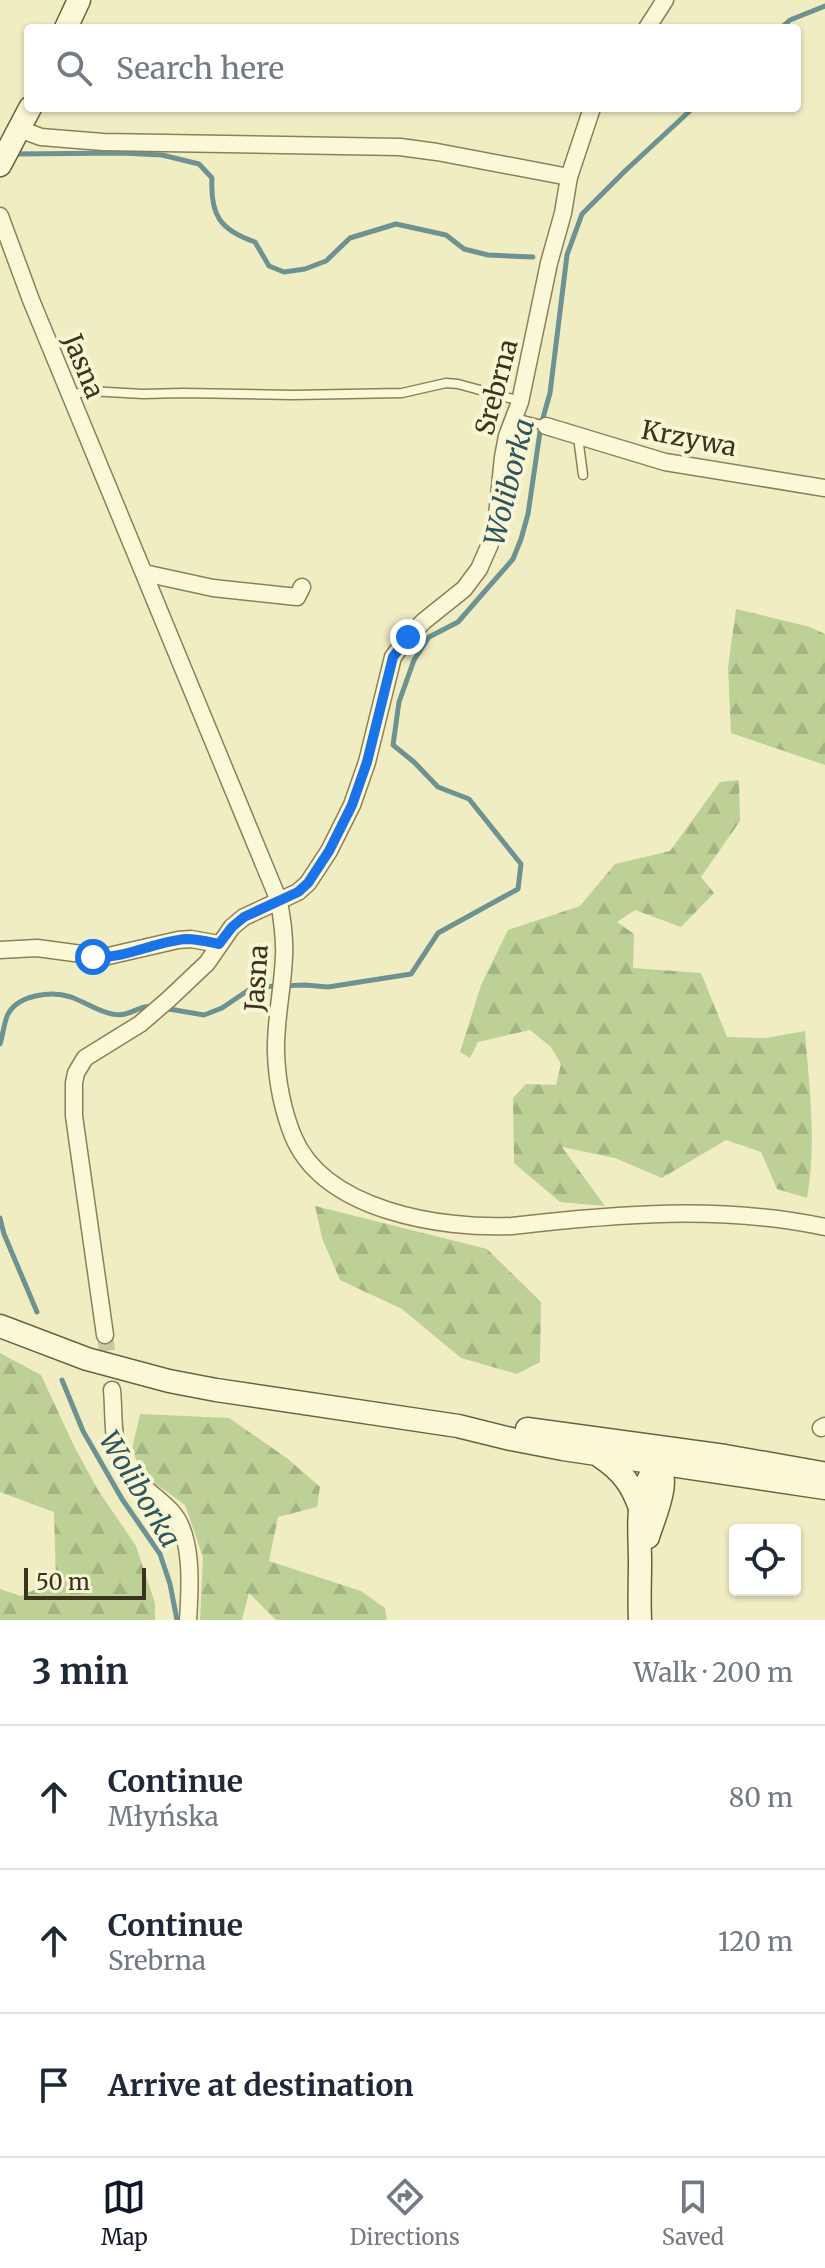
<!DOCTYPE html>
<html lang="en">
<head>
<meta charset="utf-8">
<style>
	:root { --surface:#fff; --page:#f6f6f7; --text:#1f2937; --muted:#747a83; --line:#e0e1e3; --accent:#111827 }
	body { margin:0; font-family:Merriweather,serif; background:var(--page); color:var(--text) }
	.controls { position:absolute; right:24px; bottom:24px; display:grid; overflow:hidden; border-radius:8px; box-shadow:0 2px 6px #0004 }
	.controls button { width:72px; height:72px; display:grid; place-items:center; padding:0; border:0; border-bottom:2px solid var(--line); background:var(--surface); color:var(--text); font:40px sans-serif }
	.scale { position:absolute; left:24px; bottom:20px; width:122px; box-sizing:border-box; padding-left:8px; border:4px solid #3c331e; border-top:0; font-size:22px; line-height:28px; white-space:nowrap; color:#3c331e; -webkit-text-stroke:6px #f8f5d4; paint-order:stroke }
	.stop { position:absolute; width:24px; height:24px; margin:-18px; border:6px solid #1a73e8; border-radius:50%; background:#fff }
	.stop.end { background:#1a73e8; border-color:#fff; box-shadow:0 2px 8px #0008 }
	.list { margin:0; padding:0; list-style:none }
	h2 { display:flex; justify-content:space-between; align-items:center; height:104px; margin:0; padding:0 32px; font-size:34px }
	h2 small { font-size:26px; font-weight:400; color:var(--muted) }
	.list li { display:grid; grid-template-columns:52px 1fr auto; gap:24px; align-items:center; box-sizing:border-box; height:144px; padding:0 32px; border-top:2px solid var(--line) }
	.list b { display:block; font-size:30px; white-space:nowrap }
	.list p { margin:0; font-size:26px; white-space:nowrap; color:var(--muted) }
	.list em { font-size:26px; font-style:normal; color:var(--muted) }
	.icon { flex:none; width:44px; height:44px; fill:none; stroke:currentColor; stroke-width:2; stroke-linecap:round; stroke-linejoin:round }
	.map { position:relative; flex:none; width:825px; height:1620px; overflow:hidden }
	.search { position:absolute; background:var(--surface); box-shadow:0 2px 6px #0004; left:24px; right:24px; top:24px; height:88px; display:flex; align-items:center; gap:20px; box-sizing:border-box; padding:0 28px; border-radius:8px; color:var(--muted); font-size:30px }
	.sheet { height:536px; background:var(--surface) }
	nav { display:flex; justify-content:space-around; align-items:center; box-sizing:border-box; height:112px; border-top:2px solid var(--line); background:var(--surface); font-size:22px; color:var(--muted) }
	nav a { display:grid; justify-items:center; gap:4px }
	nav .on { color:var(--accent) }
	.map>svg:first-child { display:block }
	.forest { fill:url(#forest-firs) }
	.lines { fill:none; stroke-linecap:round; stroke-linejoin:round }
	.stream { stroke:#6c9391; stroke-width:5 }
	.street-tunnel { stroke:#cdc8a2; stroke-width:16; stroke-dasharray:16 8; stroke-linecap:butt }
	.lane-casing { stroke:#8d7f59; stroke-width:11 }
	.street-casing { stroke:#8d7f59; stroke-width:19 }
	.secondary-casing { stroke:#6e603c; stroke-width:25 }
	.lane { stroke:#fbf8d7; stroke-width:8 }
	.street { stroke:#fbf8d7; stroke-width:16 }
	.secondary { stroke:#fbf8d7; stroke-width:22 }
	.route { stroke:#1a73e8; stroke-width:10 }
	.labels { text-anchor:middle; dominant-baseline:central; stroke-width:8; stroke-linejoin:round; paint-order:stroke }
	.street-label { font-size:26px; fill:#3c331e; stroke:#f8f5d4 }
	.water-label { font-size:28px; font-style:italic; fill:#2c555c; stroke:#f8f5d4 }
</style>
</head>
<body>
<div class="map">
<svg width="825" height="1620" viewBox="0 0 825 1620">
	<defs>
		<pattern id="forest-firs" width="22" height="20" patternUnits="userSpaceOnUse" patternTransform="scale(2)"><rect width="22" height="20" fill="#bdd096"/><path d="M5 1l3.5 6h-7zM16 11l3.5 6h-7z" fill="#a3b381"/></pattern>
	</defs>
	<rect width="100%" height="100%" fill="#f1edc3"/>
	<g class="forest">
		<polygon points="736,609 810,627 825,634 825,765 731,733 728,667"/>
		<path d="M739 780 740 821 701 877 714 893 681 927 635 910 617 922 634 934 633 968 701 973 727 1037 766 1038 805 1031C809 1086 817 1143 807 1198L777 1189 761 1152 726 1140 662 1178 615 1158 562 1147 605 1206 560 1202 514 1163 513 1098 526 1084 556 1085 561 1064 551 1047 530 1030 478 1042 470 1058 460 1052 481 985 508 930 580 906 615 864 670 851 720 782Z"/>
		<polygon points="315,1206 487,1249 541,1302 540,1362 517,1374 461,1358 402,1309 340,1280 322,1238"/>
		<polygon points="0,1353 41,1375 74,1446 98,1490 136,1546 155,1603 155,1620 0,1620 0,1589 21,1596 56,1580 54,1512 0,1492"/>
		<polygon points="140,1414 229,1418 288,1459 320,1487 317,1507 278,1517 269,1561 361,1591 385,1608 387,1620 276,1620 249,1593 242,1620 200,1620 203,1557 185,1505 142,1474 132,1449"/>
	</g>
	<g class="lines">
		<g class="stream">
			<polyline points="781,28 790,20 825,6"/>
			<path d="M18 154 121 153 162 155 199 164 212 178C210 215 220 230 255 242L269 266 284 272 305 269 326 261 350 238 396 224 446 235 464 249 488 255 533 257"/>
			<polyline points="163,1008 204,1015 222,1008 253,987 305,985 328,987 411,974 438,933 518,889 521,864 469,799 438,787 414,762 393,745 399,702 414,660 429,637 458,622 513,559 521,539 528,514 541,425 550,393 567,255 582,214 626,170 693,108"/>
			<path d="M0 1044C3 1035 4 1022 8 1014 19 994 52 991 71 997 85 1002 97 1011 112 1014 131 1018 138 1004 153 1007"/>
			<polyline points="0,1218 4,1234 37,1312"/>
			<polyline points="62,1380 83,1431 122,1499 160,1554 170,1584 177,1620"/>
		</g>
		<polyline class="street-tunnel" points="105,1335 112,1390"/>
		<defs>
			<g id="lane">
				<polyline points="70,395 89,391 143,394 183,393 293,395 402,393 446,383 458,384 520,401"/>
				<polyline points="515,418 546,426"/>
				<polyline points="578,437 583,475"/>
			</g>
			<g id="street">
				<polyline points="647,28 665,0"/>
				<polyline points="19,129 41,137 103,142 400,147 437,152 569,177"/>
				<path d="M0 216 31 300 279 901C282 919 285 937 284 956 283 988 275 1020 276 1053 277 1080 283 1111 293 1136 324 1211 441 1229 512 1226 616 1214 722 1205 825 1227"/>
				<polyline points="546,426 665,462 825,488"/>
				<polyline points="144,573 213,588 297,597 302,587"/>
				<polyline points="0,950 37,948 104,957 178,940 191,939 219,944"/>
				<polyline points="105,1335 74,1116 74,1083 76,1073 85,1058 140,1024 169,999 207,963 232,927 244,917 298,892 308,883 329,851 352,805 367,762 393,657 408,637 424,621 464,589 479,569 490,544 497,516 503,457 507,436 520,402 549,263 563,213 569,177 592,108"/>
				<path d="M112 1390C114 1409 112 1442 120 1458 130 1481 154 1493 171 1511 194 1535 190 1590 188 1620"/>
				<polyline points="821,1428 825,1426"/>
			</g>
			<g id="secondary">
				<polyline points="66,28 79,0"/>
				<polyline points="0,165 30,108"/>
				<polyline points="0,1326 87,1359 169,1381 216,1390 458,1426 511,1439 563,1449 825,1488"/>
				<polyline points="527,1429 725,1456 822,1473"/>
				<path d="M601 1457C622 1471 632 1485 640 1508"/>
				<path d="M648 1537C655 1513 674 1478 654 1457"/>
				<path d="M640 1620C639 1601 640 1582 640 1562 640 1526 632 1479 670 1458"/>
			</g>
		</defs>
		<use href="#lane" class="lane-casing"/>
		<use href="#street" class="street-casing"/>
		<use href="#secondary" class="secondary-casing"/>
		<use href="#lane" class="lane"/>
		<use href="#street" class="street"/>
		<use href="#secondary" class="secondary"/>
	</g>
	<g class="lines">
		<path class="route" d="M93 957C126 959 155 941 187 939 198 939 209 942 219 944L232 927 244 917 298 892 308 883 329 851 352 805 367 762 393 657 408 637"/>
	</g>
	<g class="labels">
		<g class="street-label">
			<text transform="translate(84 366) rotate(68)">Jasna</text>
			<text transform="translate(496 387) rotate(-75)">Srebrna</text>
			<text transform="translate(689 438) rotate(11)">Krzywa</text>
			<text transform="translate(256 978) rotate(-86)">Jasna</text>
		</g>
		<g class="water-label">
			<text transform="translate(509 482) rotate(-76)">Woliborka</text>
			<text transform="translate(140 1489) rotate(59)">Woliborka</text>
		</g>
	</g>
</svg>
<div class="controls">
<button><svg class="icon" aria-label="locate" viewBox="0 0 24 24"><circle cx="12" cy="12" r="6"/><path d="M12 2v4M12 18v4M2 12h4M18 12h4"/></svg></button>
</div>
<div class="scale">50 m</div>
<div class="stop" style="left:93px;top:957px"></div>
<div class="stop end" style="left:408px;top:637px"></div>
<div class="search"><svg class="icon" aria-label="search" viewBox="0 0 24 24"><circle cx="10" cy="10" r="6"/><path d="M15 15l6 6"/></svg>Search here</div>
</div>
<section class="sheet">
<h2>3 min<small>Walk · 200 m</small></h2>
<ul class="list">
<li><svg class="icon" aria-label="ahead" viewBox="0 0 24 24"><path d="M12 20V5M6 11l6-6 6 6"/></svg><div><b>Continue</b><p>Młyńska</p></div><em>80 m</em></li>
<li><svg class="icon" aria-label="ahead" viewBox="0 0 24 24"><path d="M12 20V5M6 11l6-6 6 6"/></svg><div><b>Continue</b><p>Srebrna</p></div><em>120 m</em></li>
<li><svg class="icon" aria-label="arrive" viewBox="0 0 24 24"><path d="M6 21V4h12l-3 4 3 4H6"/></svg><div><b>Arrive at destination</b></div></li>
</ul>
</section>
<nav>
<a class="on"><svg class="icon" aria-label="map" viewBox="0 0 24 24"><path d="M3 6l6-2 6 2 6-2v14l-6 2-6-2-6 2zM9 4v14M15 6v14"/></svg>Map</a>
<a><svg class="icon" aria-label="directions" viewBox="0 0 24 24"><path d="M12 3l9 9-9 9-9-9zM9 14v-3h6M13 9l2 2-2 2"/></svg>Directions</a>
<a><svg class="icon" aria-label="saved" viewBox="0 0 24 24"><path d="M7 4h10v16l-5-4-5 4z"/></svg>Saved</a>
</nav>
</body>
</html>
